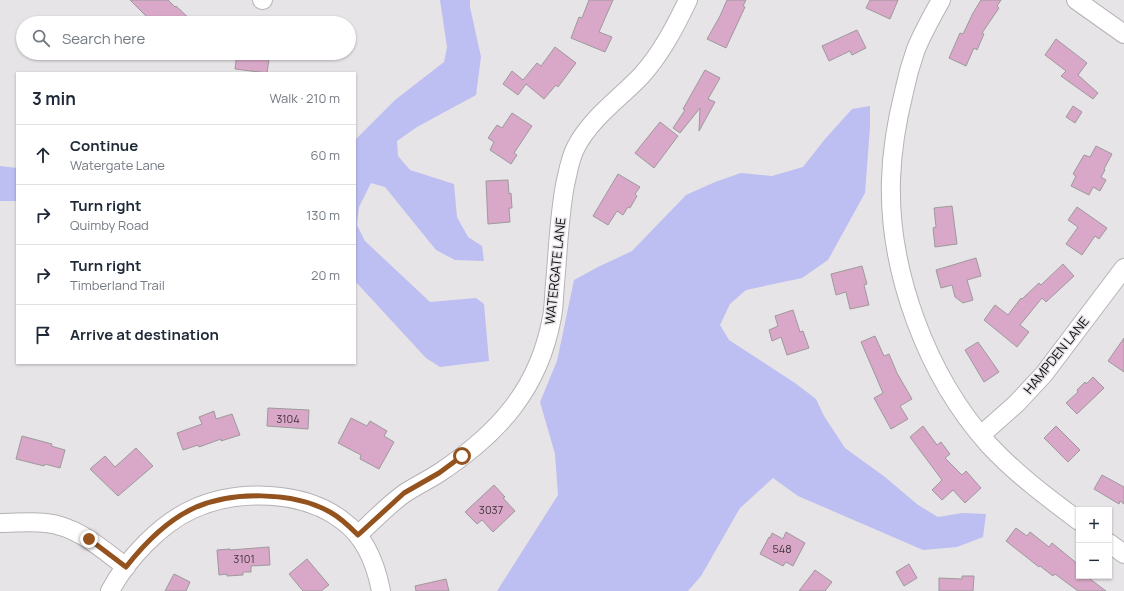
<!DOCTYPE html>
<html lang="en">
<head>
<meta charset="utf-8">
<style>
	:root { --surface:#fff; --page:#f2f2f3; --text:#1f2937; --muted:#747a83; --line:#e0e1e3 }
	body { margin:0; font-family:Manrope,sans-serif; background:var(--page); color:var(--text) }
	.controls { position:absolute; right:12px; bottom:12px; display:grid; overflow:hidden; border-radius:0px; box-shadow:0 1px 3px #0004 }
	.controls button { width:36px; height:36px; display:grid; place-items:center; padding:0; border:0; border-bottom:1px solid var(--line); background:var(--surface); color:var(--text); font:20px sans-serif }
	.stop { position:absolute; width:12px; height:12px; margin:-9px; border:3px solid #94531e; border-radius:50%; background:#fff }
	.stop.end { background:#94531e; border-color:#fff; box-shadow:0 1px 4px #0008 }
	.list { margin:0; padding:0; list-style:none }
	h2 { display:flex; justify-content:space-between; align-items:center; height:52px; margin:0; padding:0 16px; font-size:17px }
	h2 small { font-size:13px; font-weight:400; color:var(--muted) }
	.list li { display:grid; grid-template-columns:26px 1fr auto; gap:12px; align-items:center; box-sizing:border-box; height:60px; padding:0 16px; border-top:1px solid var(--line) }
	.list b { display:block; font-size:15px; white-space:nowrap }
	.list p { margin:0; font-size:13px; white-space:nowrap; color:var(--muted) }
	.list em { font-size:13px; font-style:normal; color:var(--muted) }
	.icon { flex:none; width:22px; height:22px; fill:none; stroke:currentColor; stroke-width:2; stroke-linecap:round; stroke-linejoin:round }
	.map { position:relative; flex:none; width:1124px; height:591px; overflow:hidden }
	.search { position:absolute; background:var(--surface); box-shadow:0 1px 3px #0004; left:16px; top:16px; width:340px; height:44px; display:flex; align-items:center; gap:10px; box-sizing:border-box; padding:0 14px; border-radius:22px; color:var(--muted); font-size:15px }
	.panel { position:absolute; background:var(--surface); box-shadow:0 1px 3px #0004; left:16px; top:72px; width:340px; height:292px; border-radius:0px }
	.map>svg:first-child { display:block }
	.water { fill:#bdbef1 }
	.building { fill:#d9a7c7; stroke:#9d9a9c }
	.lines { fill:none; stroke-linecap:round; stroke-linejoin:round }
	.minor-casing { stroke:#b5b2b5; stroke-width:20 }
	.minor { stroke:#fff; stroke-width:18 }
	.route { stroke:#94531e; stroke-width:5 }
	.labels { text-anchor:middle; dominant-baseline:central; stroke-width:3; stroke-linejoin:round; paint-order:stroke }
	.number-label { font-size:11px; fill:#42343d }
	.street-label { font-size:13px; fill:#0f0e0f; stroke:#e7e4e7 }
</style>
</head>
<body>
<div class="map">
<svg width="1124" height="591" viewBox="0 0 1124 591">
	<rect width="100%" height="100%" fill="#e7e4e7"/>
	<g class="water">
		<polygon points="440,0 470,0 470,7 481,57 476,95 417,127 397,141 398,156 410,170 454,184 457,217 468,237 482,246 484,261 455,260 436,250 385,187 371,183 359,207 357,225 365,241 430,302 476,298 484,304 489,361 440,367 426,358 355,281 355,140 395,100 444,62 447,47"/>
		<polygon points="870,106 870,127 865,193 828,260 802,278 746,290 730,304 720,325 729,340 795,383 816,399 824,416 845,448 885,477 918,505 938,517 962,513 986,514 983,537 957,547 923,550 798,496 773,478 740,508 701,576 688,591 497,591 558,495 555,454 540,402 557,361 574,280 598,267 632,251 686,195 715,182 741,173 772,176 803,167 825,139 852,109"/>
		<polygon points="0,166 17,168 17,201 0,201"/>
	</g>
	<g class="building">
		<polygon points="130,0 168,0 175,7 176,6 194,23 153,23"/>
		<polygon points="589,0 613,0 599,32 612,37 605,52 571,38 579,17 582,18"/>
		<polygon points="727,0 746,0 743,6 745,7 726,48 707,39 720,16"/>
		<polygon points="870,0 898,0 890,19 866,8"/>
		<polygon points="981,0 1001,0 997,6 999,8 982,33 984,34 977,50 974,48 966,66 949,58 960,33 963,34 973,13"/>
		<polygon points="857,30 866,48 852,55 850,51 829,61 822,46"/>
		<polygon points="1056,39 1087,63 1078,75 1098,93 1093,99 1061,76 1066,71 1045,55"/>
		<polygon points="555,47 576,63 558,87 556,85 544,99 526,84 518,95 503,84 512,71 523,80 537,63 541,66"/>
		<polygon points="237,53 270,53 267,73 235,69"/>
		<polygon points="705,70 720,78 708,99 715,102 699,131 700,108 680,133 673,128 685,110 683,109"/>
		<polygon points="1073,106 1082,112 1075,123 1066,117"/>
		<polygon points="512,113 532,126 514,153 517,155 511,164 490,150 494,142 488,138 497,125 502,128"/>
		<polygon points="660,122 678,136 654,168 635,153"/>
		<polygon points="1096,146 1112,154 1104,169 1105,170 1101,177 1106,180 1100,191 1093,187 1089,195 1071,186 1076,176 1073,174 1084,155 1090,157"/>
		<polygon points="618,174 640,187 635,194 637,196 630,208 628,207 623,215 617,211 608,225 593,216"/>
		<polygon points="508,180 509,194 511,193 512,208 509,208 510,222 488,224 486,181"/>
		<polygon points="952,206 957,244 935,247 933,228 936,227 934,208"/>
		<polygon points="1077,207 1107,228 1099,239 1095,236 1082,255 1066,244 1078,227 1068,220"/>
		<polygon points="976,258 981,276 967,280 973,300 963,303 955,297 952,285 941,288 936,270"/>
		<polygon points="1063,264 1074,276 1046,302 1042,298 1020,325 1029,332 1017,347 984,320 995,305 1008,315 1021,298 1022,299 1039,283 1041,285"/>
		<polygon points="862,266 867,284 864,285 869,305 850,309 846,292 836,295 831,274"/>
		<polygon points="793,310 800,332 803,331 809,348 787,355 781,337 772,341 769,330 778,326 775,316"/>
		<polygon points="875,336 884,356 889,354 897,373 912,399 900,406 908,419 891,429 874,398 883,393 861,342"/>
		<polygon points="1124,338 1124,372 1108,361"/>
		<polygon points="978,342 999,372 984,382 965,350"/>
		<polygon points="1093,377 1104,388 1077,414 1066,403 1078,392 1077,390 1085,382 1086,384"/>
		<polygon points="268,408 309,410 308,429 267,426"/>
		<polygon points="214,411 216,419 232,414 240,435 221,441 221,439 199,447 198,445 183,450 177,433 202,424 199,417"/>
		<polygon points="351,418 367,426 370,421 387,431 384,436 394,442 379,469 360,459 361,455 338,443"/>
		<polygon points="923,426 937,445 941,442 950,454 945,458 962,475 966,471 981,488 965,503 953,490 942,500 932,490 942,480 910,437"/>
		<polygon points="1056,426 1080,450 1068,462 1044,438"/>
		<polygon points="22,436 52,444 51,446 65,450 60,468 45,464 44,466 16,459"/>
		<polygon points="136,448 153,466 118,496 90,469 105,456 115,467"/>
		<polygon points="1102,475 1124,487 1124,504 1120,501 1119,504 1094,489"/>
		<polygon points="494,485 505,497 503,498 515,511 493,532 482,520 477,524 465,512"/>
		<polygon points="1016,528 1027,536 1030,532 1049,547 1052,543 1079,565 1079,576 1086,576 1106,591 1078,591 1055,574 1053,576 1040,566 1039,567 1006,541"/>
		<polygon points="786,532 805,543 793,566 786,562 783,566 760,554 769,537 770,538 772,533 783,539"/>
		<polygon points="269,547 270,565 251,566 251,572 243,572 243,575 227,576 227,574 219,575 217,550 230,549 230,550"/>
		<polygon points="307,559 329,585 321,591 303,591 289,574"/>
		<polygon points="909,564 917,578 904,586 896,572"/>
		<polygon points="815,570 832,582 825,591 799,591"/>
		<polygon points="174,574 190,582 186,591 165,591"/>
		<polygon points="962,576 974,576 973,591 939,591 939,578 962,579"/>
		<polygon points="446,579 449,591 416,591 415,586"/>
	</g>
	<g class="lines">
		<defs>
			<g id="minor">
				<polyline points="262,0 263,0"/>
				<path d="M941 0C932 16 923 32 916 49 911 63 907 77 904 92 897 120 892 149 891 179 888 271 927 376 989 445 1016 474 1047 497 1079 521"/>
				<polyline points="1076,0 1124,34"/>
				<polyline points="981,435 1016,404 1044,374 1124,268"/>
				<path d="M0 523C15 523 31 521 46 523 77 526 102 549 126 567"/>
				<path d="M358 535C373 521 388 505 405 493 416 486 428 480 439 473 499 433 539 389 552 317 554 306 554 294 555 284 558 251 559 217 565 185 568 172 570 158 576 147 591 118 619 99 641 76 661 54 675 27 688 0"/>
				<polyline points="1109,543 1124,554"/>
				<path d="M110 591C127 559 160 524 193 509 237 489 304 490 343 521 365 537 376 565 381 591"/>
			</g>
		</defs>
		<use href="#minor" class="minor-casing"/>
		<use href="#minor" class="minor"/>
	</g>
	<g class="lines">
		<path class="route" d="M89 539 126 567C144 544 165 522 192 509 230 491 293 491 330 512 341 518 349 526 358 535L404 493 439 473 462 456"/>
	</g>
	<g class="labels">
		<g class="number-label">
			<text x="288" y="418">3104</text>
			<text x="491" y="509">3037</text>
			<text x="782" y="548">548</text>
			<text x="244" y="558">3101</text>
		</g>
		<g class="street-label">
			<text transform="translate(555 271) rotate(-84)">WATERGATE LANE</text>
			<text transform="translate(1056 355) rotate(-51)">HAMPDEN LANE</text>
		</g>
	</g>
</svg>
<div class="controls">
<button>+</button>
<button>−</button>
</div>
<div class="stop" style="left:462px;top:456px"></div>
<div class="stop end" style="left:89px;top:539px"></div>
<div class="search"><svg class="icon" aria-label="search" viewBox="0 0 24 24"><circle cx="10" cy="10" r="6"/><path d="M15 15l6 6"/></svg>Search here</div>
<section class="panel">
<h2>3 min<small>Walk · 210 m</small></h2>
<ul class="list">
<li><svg class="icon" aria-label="ahead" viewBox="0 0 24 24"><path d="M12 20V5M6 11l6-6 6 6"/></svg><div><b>Continue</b><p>Watergate Lane</p></div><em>60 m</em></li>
<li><svg class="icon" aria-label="right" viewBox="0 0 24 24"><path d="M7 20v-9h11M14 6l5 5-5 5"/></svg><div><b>Turn right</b><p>Quimby Road</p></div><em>130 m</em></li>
<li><svg class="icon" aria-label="right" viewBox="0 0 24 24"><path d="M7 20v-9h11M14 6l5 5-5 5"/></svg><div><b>Turn right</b><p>Timberland Trail</p></div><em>20 m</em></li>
<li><svg class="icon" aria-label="arrive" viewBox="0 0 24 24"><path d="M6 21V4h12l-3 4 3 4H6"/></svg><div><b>Arrive at destination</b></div></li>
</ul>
</section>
</div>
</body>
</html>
